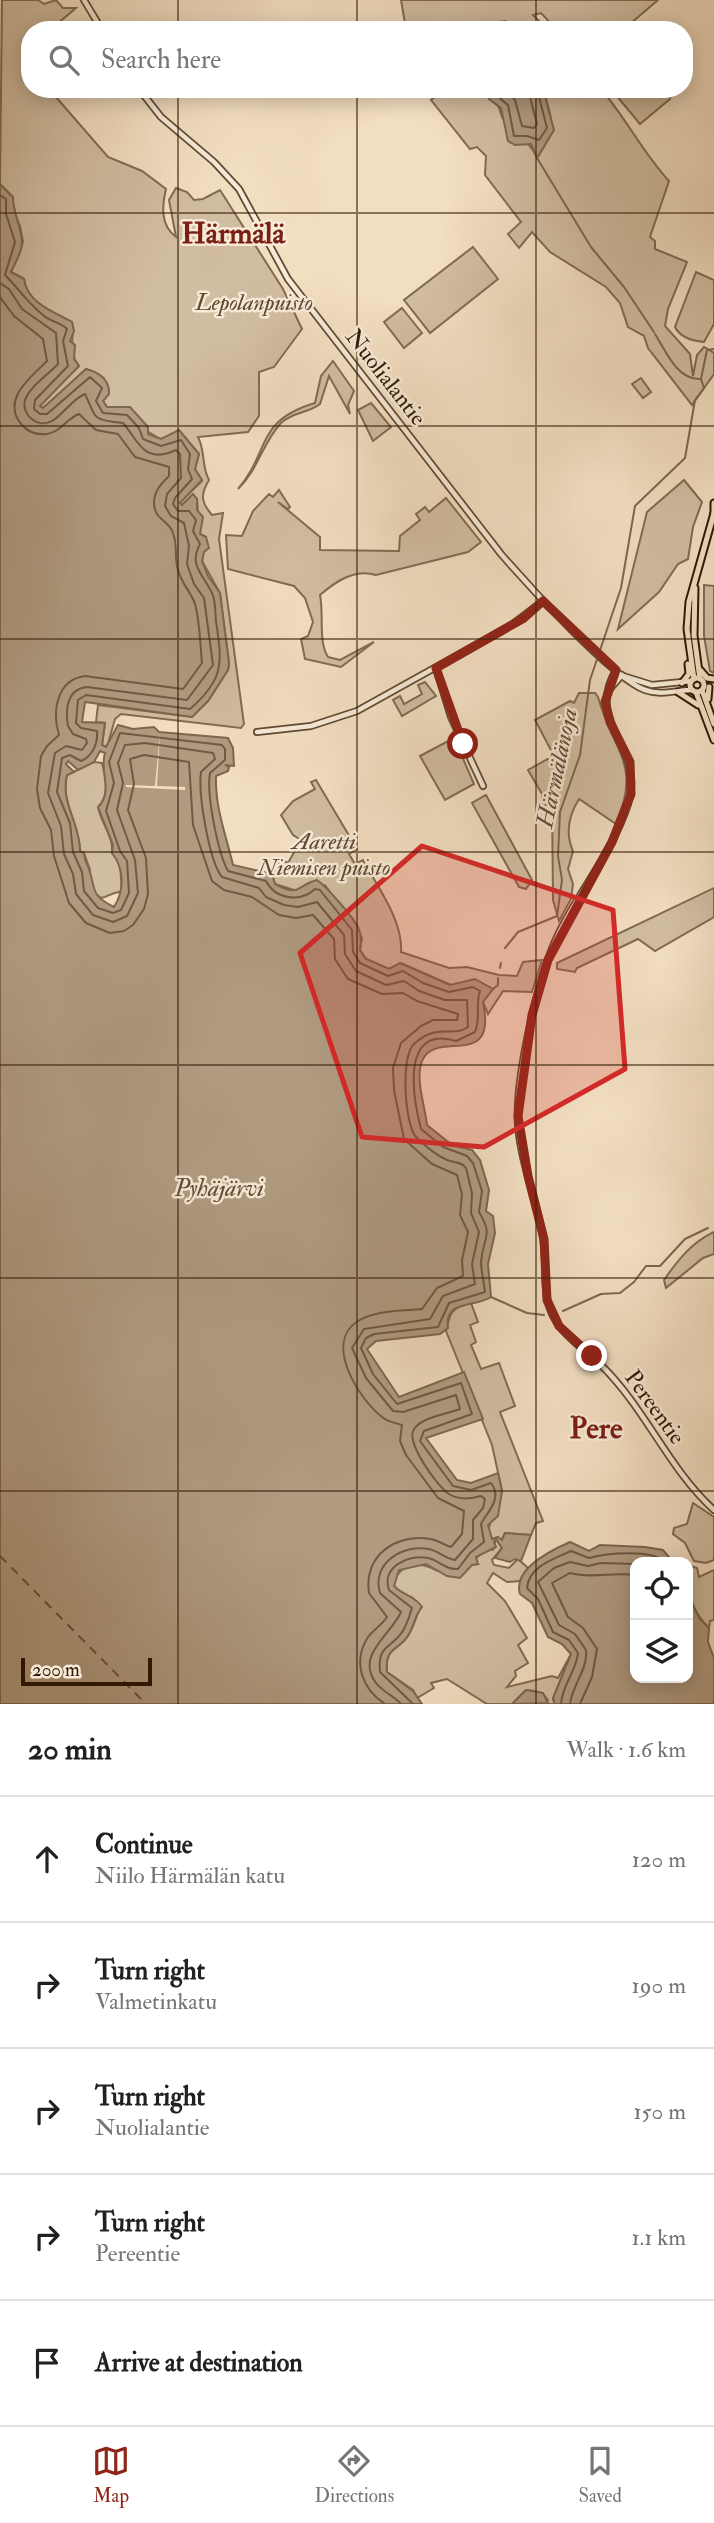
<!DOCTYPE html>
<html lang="en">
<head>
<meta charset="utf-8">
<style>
	:root { --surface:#fff; --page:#f6f6f6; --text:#202124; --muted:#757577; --line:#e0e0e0; --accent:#8f2418 }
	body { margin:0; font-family:"IM FELL Double Pica",serif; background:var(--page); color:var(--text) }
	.controls { position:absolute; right:21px; bottom:21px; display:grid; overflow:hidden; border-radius:14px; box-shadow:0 4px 18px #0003 }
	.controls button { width:63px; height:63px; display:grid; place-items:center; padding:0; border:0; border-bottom:2px solid var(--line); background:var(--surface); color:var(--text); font:35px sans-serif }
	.scale { position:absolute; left:21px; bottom:18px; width:131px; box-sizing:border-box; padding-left:7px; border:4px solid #311904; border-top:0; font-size:19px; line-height:24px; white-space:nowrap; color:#311904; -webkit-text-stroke:5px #f7ead7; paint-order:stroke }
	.stop { position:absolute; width:21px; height:21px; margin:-16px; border:5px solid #8f2418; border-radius:50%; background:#fff }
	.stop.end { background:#8f2418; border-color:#fff; box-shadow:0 2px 7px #0008 }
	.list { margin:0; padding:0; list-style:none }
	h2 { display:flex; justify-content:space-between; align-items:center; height:91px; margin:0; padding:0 28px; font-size:30px }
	h2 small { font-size:23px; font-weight:400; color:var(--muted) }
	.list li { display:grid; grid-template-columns:46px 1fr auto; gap:21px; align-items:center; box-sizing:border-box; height:126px; padding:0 28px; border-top:2px solid var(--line) }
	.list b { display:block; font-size:26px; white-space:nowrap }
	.list p { margin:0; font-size:23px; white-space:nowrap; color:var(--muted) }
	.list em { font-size:23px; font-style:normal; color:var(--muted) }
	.icon { flex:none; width:38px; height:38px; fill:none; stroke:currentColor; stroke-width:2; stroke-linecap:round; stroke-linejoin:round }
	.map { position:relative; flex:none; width:714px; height:1704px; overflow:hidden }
	.search { position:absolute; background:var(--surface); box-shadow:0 4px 18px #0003; left:21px; right:21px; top:21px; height:77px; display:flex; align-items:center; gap:18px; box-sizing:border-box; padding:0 24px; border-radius:28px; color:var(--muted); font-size:26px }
	.sheet { height:721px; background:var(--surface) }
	nav { display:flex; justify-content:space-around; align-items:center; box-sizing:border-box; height:98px; border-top:2px solid var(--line); background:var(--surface); font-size:19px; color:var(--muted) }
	nav a { display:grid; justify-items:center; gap:4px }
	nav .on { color:var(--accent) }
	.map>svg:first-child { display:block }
	.green { fill:#d1bda1; stroke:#816b52; stroke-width:2 }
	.water { fill:#b09b81; stroke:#7d674f; stroke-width:2; fill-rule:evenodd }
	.pier { fill:#f2dec1 }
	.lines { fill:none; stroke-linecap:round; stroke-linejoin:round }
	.shore { stroke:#705a42; stroke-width:2 }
	.stream { stroke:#7d674f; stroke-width:2 }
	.ferry { stroke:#644d36; stroke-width:2; stroke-dasharray:9 7; stroke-linecap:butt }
	.minor-casing { stroke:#614a33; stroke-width:8 }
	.major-casing { stroke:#311904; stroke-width:9 }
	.minor { stroke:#f7ead7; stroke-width:4.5 }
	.major { stroke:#f2dec1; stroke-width:5 }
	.route { stroke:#8f2418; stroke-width:9 }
	.marked { fill:#d62828; fill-opacity:0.2; stroke:#d62828; stroke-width:5; stroke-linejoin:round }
	.grid { fill:none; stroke:#311904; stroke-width:2; stroke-opacity:0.55 }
	.labels { text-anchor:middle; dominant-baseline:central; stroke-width:5; stroke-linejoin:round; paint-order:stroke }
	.park-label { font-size:23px; font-style:italic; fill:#614a33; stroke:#f7ead7 }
	.street-label { font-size:23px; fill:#311904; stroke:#f7ead7 }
	.water-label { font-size:24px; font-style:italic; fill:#644d36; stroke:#f7ead7 }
	.district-label { font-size:30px; font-weight:bold; fill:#7a1f14; stroke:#f7ead7 }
</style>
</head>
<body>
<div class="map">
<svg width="714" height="1704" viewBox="0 0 714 1704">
	<rect width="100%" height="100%" fill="#f2dec1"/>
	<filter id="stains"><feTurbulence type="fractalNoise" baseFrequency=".00286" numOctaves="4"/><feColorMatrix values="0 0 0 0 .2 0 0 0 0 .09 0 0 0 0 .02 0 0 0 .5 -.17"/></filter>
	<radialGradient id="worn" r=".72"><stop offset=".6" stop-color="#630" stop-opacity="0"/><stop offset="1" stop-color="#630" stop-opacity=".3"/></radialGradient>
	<g class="green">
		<path d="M2 0H38L44 4 56 0 63 8H76L50 30H30V89H49L108 157 142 171 166 189C162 206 160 225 176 237L169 200 176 188 187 192 194 200 203 199 220 190 283 289 302 329 274 367 259 372V416L248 432 198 437C206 453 201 465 209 480 200 495 201 502 212 515L223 513 219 539 244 724 241 728 121 714 115 719 107 747 102 745 105 723 96 722 98 705 192 717 208 701 228 670 229 663 220 593 202 561 206 537 200 534 197 499 193 495 181 506 180 502 202 481 195 469 199 454 179 430 162 440 107 407 103 401 104 378 86 369 43 409 40 405 79 366C67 350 75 338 72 322 54 312 27 304 24 279L11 272 23 242 20 226 0 184Z"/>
		<polygon points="401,0 658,0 623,30 557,30 541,13 533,15 548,30 511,30 506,21 492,23 489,30 410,30 405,23"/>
		<path d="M445 89H488L489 99C505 108 497 114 507 125 518 138 531 142 537 158 557 128 553 123 543 89H601C626 118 643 153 669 181L650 237 655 241V249L687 262 668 309 665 326 690 354 693 376 697 355 704 347 714 353V374L692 405 648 348 644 336 628 327 620 303 606 287 550 252 532 232 519 248 508 234 521 222 485 175 486 156 477 147 470 149 431 100Z"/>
		<polygon points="611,89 668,89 671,93 670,99 640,124"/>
		<polygon points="473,247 498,279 430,333 404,300"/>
		<path d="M696 272 714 280V324L704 342C693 341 680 337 675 327Z"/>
		<polygon points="402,308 422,333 404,348 384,322"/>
		<path d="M333 361 354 391 348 405 350 414 329 376 320 404C309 413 292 412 281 423 263 442 258 470 238 489 271 450 255 421 315 403L321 376Z"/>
		<polygon points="641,378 651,392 643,398 632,384"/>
		<polygon points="371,403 391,427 373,441 358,410"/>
		<polygon points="684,480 702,502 693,527 688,559 678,564 659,592 618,629 647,512"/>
		<path d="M279 490 290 507 288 509 278 502 320 537V550L399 551 400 536 420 520 416 514 425 507 429 512 446 498 481 542 468 552 376 575C355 568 335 582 320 595 324 614 318 642 328 657L340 660 374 642 341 667 305 659 301 639 308 636 313 622 305 598 294 586 228 569 226 535 242 536 253 511 269 494 273 497Z"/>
		<polygon points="704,585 714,586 714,673 710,671 704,636"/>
		<polygon points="425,682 436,696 402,716 393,700 400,696 404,704 422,694 418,685"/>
		<path d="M579 693H595L598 697C613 752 642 763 616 824L579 799C569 815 565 833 573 851L568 869 573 884 571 899 559 921 553 900 552 799 542 809V794L528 770 551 757 552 752 535 720 570 701 574 703Z"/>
		<polygon points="454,738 474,784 445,800 420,756"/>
		<path d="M94 762 102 763C106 778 110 795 98 807 101 823 114 837 112 853L120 863 122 892C113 891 109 897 101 898L90 889V870L84 853 80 851C80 823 60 803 67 775Z"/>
		<path d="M316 780 357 849 349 854 355 864 363 860C378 888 403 920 401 952L449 968 467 967 499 975 517 976 523 962 542 960 532 992 503 991 488 1014 483 1002 486 986 482 983 451 985 401 963 389 969 366 959 360 950 362 938 325 885 297 891 275 884 272 874 280 859 288 863 301 840 293 835 281 815 293 801 315 789 311 782Z"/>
		<polygon points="486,795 532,880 526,889 519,887 472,803"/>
		<polygon points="714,888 714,917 655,951 638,939 577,968 575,972 557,969 557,963"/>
		<path d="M714 1232V1254L703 1258 666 1288 664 1280C678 1260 691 1243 714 1232Z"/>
		<path d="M471 1303 478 1322 470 1325 476 1342 471 1345 481 1369 499 1363 515 1406 500 1412 543 1521 536 1523 531 1535 505 1533 501 1541 498 1537 492 1539 488 1530 502 1491 492 1445 446 1331C450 1312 451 1308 471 1303Z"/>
		<polygon points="693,1503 714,1517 714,1560 706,1563 694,1561 685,1543 673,1534 674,1528 687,1524"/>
		<path d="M496 1539 502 1548 492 1560 494 1565 509 1568 518 1559 528 1568 520 1581 507 1582 493 1573 487 1583 505 1601 527 1638 518 1645 528 1663 515 1671 516 1676 507 1687 552 1676 558 1678 571 1654 553 1699 555 1704H545L548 1700C543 1692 534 1690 526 1690L512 1704H487L447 1679 431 1683 434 1688 417 1698 413 1690 387 1672C384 1646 400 1651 409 1634 413 1627 416 1619 418 1612L413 1598 399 1592 394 1585C397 1564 420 1560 437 1571L478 1564 474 1560 486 1549 493 1550Z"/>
		<path d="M688 1565 697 1568 699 1577 714 1570V1620L710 1621 709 1628C689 1609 688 1590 688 1565Z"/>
	</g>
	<g class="water">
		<polygon points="488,89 543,89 554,130 537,158 531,144 515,145 508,141 501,108 489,99"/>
		<path d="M0 184 13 197C13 214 21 225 22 241 23 251 15 263 11 272L24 279C27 303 54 312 72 322L74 331 70 341 75 345 74 359 79 366 40 406 43 408 86 369C99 372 110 380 109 394L103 401 107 407H130L148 427V434L161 439 179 430 199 454 195 469 202 480 180 503 182 505 193 494 197 499V510L203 517 200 534 206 537 209 548 204 552 202 561 208 576 220 593 229 663 228 670 208 701 192 717 85 702 82 722 105 723 102 745 106 747 118 725 133 729 154 727 159 732 228 738 233 748 234 766 225 765 229 767 228 771 216 776C215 808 226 835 233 865L272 874 275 884C301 898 296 885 317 880 327 887 352 916 358 927 362 935 361 942 360 950L366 959 389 969 400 963 450 985 475 979 493 989 483 1002C498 1072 435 1028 422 1061 415 1079 425 1106 427 1125L452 1145 472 1150 480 1160 489 1190 486 1211 493 1216 495 1233 488 1264 491 1297C475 1308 444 1299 448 1328L440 1334 376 1341 367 1349 399 1397 464 1372 483 1419 426 1438 457 1480 471 1483 498 1473 502 1491 498 1516 488 1525 492 1539 498 1537 502 1540 505 1533 531 1535 521 1561 515 1559 510 1562 495 1558 502 1548 496 1539 494 1542 496 1547 476 1557 478 1564 472 1565 460 1578 447 1576 426 1564 399 1570 394 1586C402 1595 416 1596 422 1607 415 1615 414 1625 409 1634 400 1651 384 1646 387 1672L413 1691 422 1704H0ZM100 751 105 753C99 771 114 792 98 807L113 845 112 853C124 868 125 890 114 907 90 895 96 890 89 869 87 863 84 860 84 853L80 851C80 823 60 803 67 775L74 772 66 764 68 761 78 770 94 762Z"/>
		<path d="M570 1542 589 1551 600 1545 645 1547 663 1550 673 1562H635V1678H688V1596L700 1619 709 1628 708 1642 714 1658V1704H555L553 1698 571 1654 562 1644 548 1637 532 1603 520 1594C512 1568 554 1549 570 1542Z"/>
		<polygon points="526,1690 543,1693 548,1703 512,1704"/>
	</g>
	<polygon class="pier" points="160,732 157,786 185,787 185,790 126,787 126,785 155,786"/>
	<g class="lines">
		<g class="shore">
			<polyline points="495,89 496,95 508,105 514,136 527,136 539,140 547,128 537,89"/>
			<polyline points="505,89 515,100 522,126 534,128 537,124 528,89"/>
			<path d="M0 195 6 199V214L15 242 5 275C18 288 28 303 43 315 50 322 61 322 67 329L63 341 68 366 35 400 34 409 40 414H47L90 377 102 388 96 401 103 413 127 415 139 428 143 439 161 446 181 440 190 454 188 469 192 479 175 498 173 504 178 511H189L196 520 193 531 200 544C188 566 204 575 212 593 216 601 215 613 216 621 222 662 225 679 190 709L86 695 78 700 76 723 81 728 97 731C98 743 93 756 81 761L70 755 62 758 57 792 70 823 73 852 82 872 84 891 98 908 113 913 121 910 129 893 127 861 120 851 106 811 114 783 109 762 120 733 222 745 225 749V760L210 773C206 794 218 853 228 871L266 881C275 899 300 903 315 889L320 890 352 930 353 952 360 963 388 976 403 971 423 983 449 992 473 987 480 991C475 1005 481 1018 475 1032L456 1041C400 1024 413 1098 421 1129L443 1147 467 1156 473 1163 482 1191 479 1212C494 1237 483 1236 481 1262 481 1271 484 1282 485 1292L449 1303 438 1327 374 1334 366 1338 361 1348 373 1374 397 1404 461 1383 472 1414 424 1431 420 1441 453 1486 471 1490 491 1483C503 1499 487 1512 481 1524L484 1542 470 1553 458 1569C445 1570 439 1560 428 1558 408 1554 381 1567 389 1590L412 1608C410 1615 407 1623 404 1629 393 1649 377 1643 380 1672L413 1704"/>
			<path d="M0 283 9 289 22 309 56 333 58 364C49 374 30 386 25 400 21 415 38 429 52 421 64 414 72 399 85 394 97 419 91 420 123 423 139 441 143 465 176 450L180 454 181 478 167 494 165 506 171 516 184 523 189 546 187 564 194 584 204 598 213 665 187 700 87 687C67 689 65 709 68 726L73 734 86 739 87 743 82 750 66 746 55 753 48 793 61 826 64 854 73 874 76 894 93 915 113 922 127 916 138 893 135 860 117 810 123 783 118 763 125 745 145 743 213 753 215 759 201 772C198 794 209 861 222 877L259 888 266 897 284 905 298 907 317 902 344 935 345 954 356 971 386 985 404 981 419 991 445 1000H467L468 1027C453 1038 438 1022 414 1044 400 1057 405 1125 416 1137 424 1145 436 1155 447 1160 454 1163 461 1161 466 1168L472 1193 471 1213 479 1232 472 1264 475 1284 443 1296 430 1319 364 1329 352 1348 366 1378 393 1411 403 1412 456 1395 460 1409C447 1414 422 1417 414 1429 405 1442 437 1486 449 1494 459 1500 471 1499 481 1496L485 1499 483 1508 473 1520V1539L455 1560C445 1559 439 1551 429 1549 403 1544 371 1563 380 1593L401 1612C391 1635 355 1655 376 1683 383 1692 394 1696 401 1704"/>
			<path d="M0 297 14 316 43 339 47 361C31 377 0 400 22 425 28 432 37 435 47 434 61 432 67 418 79 414L96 430 118 434 135 457 169 467V476C161 484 154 491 154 503 154 520 170 521 173 533 178 546 174 558 178 570 181 583 191 592 195 604 200 622 200 644 202 663L183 689 85 676C56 680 52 712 59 735L47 746 41 756 37 789 40 808 51 830 54 856 69 903 86 923 110 933 124 931 133 925 144 909 148 894 146 858 128 810 134 784 130 759 144 755 189 762 193 825 212 881 224 890 252 897 279 915 296 918 313 915 334 939 335 959 348 979 382 994 403 993 417 1001 458 1014 457 1020H433L421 1026 401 1043 393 1068 394 1090 404 1139 432 1164 457 1175 462 1194 460 1215 468 1232 462 1260 463 1276 437 1288 422 1309C402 1311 375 1310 358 1321 323 1343 359 1399 382 1417 388 1422 396 1423 402 1425L400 1441 406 1455 438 1498 464 1511 462 1534 451 1547C444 1545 438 1540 430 1539 396 1533 363 1556 369 1593L387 1617C382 1625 373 1630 368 1637 352 1662 362 1689 385 1704"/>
			<path d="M561 1704C562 1685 576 1672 578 1653L569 1640 553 1632 538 1599 527 1588C529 1566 554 1559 571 1551L589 1558C606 1553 652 1549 665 1562"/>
			<path d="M570 1704C572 1685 588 1670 586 1650L575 1634 559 1625 538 1582 554 1568 570 1562 588 1566 601 1563 635 1564"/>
			<path d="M580 1704 592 1677 597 1649 583 1628 568 1617 552 1583 570 1573C592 1579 613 1572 635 1575"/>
		</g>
		<g class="stream">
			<polyline points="537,158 591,247 624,287 654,332"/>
			<path d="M655 334C666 351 677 380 700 379"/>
			<polyline points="505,948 518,932 557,916 562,880 558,856 560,812 580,755 590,680 621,588 635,506 685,458 695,400 704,388 701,379 707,350 714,349"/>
			<polyline points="500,968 501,963"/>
			<polyline points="493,989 498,985 498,978"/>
			<polyline points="491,1297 527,1313 544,1315"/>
			<polyline points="563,1311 601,1294 620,1293 634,1282 646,1266 660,1266 685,1239 708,1228"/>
		</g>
		<polyline class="ferry" points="0,1556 146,1704"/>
		<defs>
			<g id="minor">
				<polyline points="84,0 102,30"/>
				<path d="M139 89 161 117 214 162 239 189 288 279 501 554C527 584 613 679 645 690 662 696 676 690 693 690"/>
				<polyline points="436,668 451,717 483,786"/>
				<path d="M616 670C584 723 646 748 628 804 610 860 567 904 548 959 534 999 515 1083 518 1125 521 1164 537 1200 543 1238 548 1264 541 1292 553 1316 563 1336 585 1350 601 1365 646 1409 668 1468 714 1510"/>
				<polyline points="623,676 652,685 692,681"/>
				<polyline points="609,690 622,675"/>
				<polyline points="257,732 311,726 357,711 510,626 543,601"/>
			</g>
			<g id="major">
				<polyline points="714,514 714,503"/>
				<polyline points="695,588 694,635 700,679"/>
				<polyline points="700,670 707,678 714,679"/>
				<circle cx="697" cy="685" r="7"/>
				<polyline points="694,679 687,629 689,602 714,513"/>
				<polyline points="682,683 689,674 688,664"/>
				<polyline points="702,690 714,724"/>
				<polyline points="678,692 698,705"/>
				<polyline points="696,692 714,740"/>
				<polyline points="708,699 709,687"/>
			</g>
		</defs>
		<use href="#minor" class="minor-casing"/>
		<use href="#major" class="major-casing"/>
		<use href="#minor" class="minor"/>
		<use href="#major" class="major"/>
	</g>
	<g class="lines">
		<polyline class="route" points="463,744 436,668 524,618 543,601 616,670 605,702 610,722 630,762 631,794 612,842 548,960 532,1015 518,1116 528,1176 544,1239 547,1300 559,1326 592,1356"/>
	</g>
	<path class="marked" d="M422 846 613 910 625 1069 484 1147 362 1137 300 953Z"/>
	<path class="grid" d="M178 0V30M357 0V30M536 0V30M178 89V1704M357 89V1704M536 89V1704M0 213H714M0 426H714M0 639H714M0 852H714M0 1065H714M0 1278H714M0 1491H714"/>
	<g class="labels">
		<g class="park-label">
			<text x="254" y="302">Lepolanpuisto</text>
			<text x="324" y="841">Aaretti<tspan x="324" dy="26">Niemisen puisto</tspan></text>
		</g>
		<g class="street-label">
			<text transform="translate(386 377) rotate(52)">Nuolialantie</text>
			<text transform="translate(655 1407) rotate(54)">Pereentie</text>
		</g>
		<g class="water-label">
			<text transform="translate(557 768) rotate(-78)">Härmälänoja</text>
			<text x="219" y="1188">Pyhäjärvi</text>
		</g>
		<g class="district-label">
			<text x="233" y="233">Härmälä</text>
			<text x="596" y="1428">Pere</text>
		</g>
	</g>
	<rect width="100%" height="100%" filter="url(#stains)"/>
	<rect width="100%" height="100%" fill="url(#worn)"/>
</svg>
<div class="controls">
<button><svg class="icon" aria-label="locate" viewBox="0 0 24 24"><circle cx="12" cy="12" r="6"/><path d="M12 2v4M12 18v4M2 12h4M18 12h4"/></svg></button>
<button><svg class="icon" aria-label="layers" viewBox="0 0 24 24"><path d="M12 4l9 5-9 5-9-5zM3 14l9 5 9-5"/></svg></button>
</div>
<div class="scale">200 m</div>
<div class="stop" style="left:463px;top:744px"></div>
<div class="stop end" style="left:592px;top:1356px"></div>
<div class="search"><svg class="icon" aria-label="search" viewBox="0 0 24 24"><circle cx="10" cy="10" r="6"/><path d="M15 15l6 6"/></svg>Search here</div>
</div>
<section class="sheet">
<h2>20 min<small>Walk · 1.6 km</small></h2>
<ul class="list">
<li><svg class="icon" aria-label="ahead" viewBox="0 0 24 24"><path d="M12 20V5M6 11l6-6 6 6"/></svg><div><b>Continue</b><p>Niilo Härmälän katu</p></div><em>120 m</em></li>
<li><svg class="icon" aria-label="right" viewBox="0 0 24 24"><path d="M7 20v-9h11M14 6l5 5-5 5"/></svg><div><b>Turn right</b><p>Valmetinkatu</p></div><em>190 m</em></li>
<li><svg class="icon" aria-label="right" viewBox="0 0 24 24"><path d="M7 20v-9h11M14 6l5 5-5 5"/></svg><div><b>Turn right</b><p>Nuolialantie</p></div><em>150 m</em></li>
<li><svg class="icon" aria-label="right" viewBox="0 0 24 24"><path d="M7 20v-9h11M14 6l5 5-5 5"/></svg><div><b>Turn right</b><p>Pereentie</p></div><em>1.1 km</em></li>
<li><svg class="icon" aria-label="arrive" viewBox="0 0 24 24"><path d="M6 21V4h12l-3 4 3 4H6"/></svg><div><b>Arrive at destination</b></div></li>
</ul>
</section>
<nav>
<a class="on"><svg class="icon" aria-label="map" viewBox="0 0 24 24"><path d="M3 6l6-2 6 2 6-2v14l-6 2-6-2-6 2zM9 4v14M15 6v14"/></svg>Map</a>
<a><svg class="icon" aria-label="directions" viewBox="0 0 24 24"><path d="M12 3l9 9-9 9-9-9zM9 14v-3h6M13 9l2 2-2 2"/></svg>Directions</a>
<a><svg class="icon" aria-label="saved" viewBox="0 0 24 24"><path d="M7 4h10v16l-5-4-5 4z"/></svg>Saved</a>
</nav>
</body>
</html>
